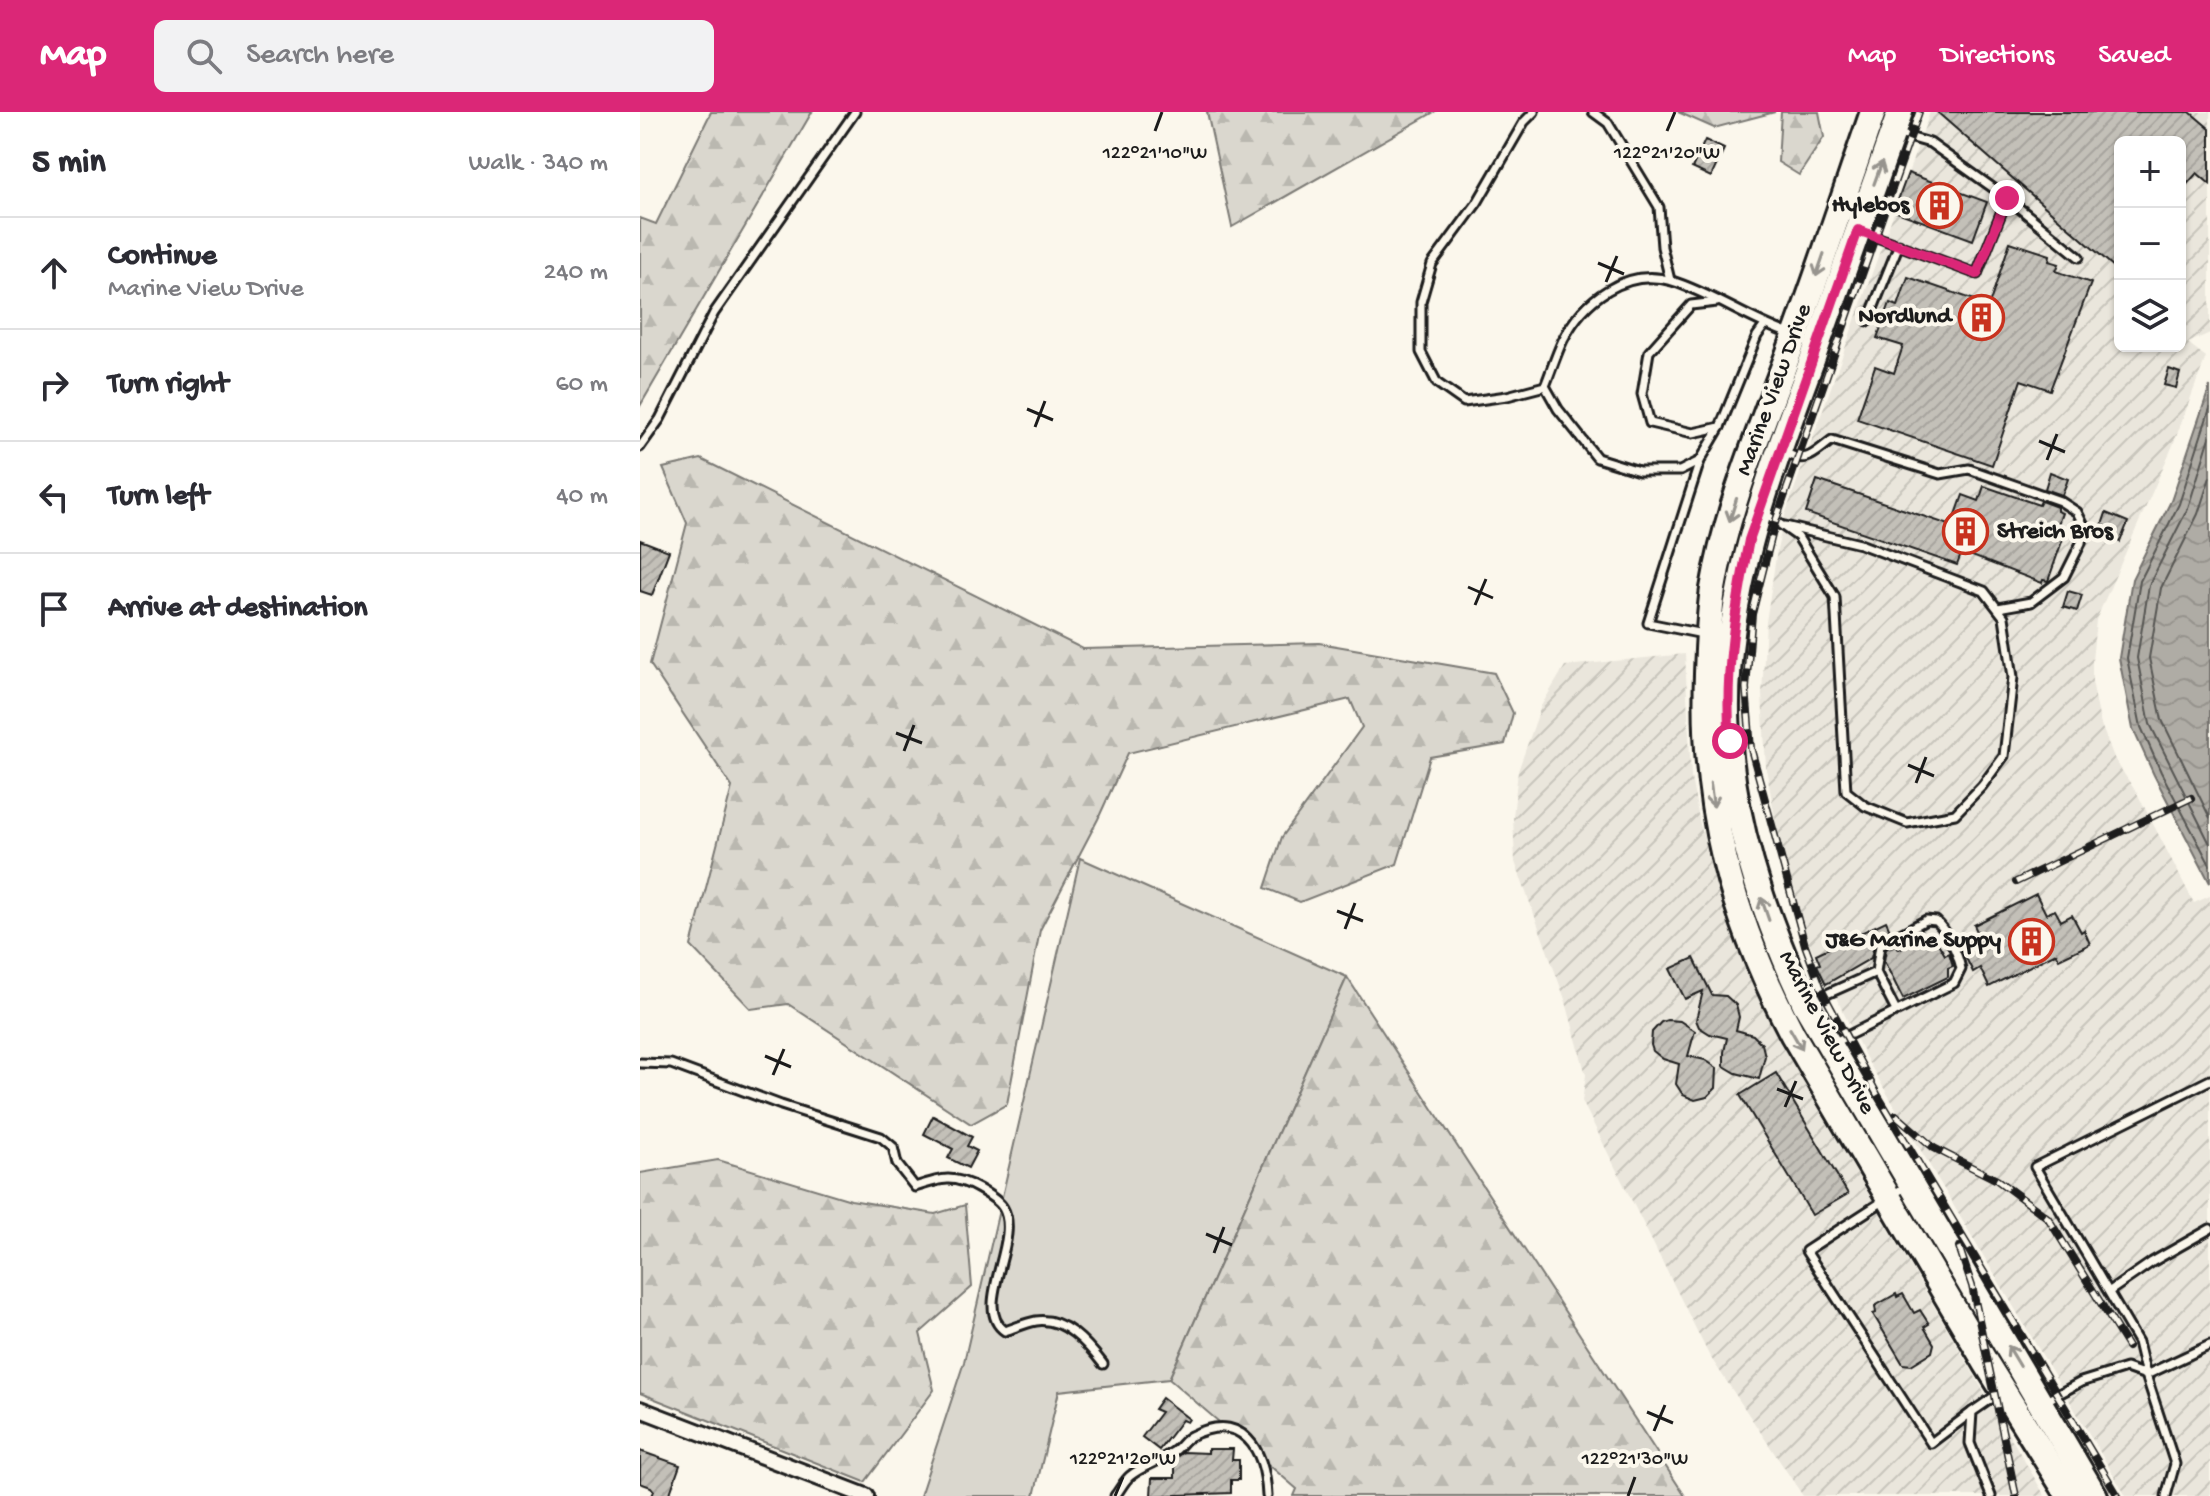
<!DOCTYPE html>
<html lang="en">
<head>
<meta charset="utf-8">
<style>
	:root { --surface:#fff; --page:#f2f2f3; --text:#2b2b33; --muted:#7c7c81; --line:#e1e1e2; --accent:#db2777 }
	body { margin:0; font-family:"Gochi Hand",sans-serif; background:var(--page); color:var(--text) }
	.controls { position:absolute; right:24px; top:24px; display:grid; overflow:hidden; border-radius:12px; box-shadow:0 2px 6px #0004 }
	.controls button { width:72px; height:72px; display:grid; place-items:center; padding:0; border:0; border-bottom:2px solid var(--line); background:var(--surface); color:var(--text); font:40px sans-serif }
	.stop { position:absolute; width:24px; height:24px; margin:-18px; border:6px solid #db2777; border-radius:50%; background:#fff }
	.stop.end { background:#db2777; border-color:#fff; box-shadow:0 2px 8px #0008 }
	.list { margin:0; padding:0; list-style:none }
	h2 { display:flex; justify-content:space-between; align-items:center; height:104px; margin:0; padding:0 32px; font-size:34px }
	h2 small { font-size:26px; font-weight:400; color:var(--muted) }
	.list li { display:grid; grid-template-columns:52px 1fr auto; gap:24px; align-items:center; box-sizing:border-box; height:112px; padding:0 32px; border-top:2px solid var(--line) }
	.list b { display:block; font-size:30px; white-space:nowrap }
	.list p { margin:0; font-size:26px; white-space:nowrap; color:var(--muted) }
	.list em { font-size:26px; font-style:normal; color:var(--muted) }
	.icon { flex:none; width:44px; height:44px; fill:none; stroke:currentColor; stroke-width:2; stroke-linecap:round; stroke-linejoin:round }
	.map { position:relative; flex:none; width:1570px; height:1384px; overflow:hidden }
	header { display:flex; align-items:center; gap:48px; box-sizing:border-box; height:112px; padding:0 40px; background:var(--accent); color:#fff }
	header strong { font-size:38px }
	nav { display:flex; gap:44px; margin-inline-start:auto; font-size:28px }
	.search { width:560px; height:72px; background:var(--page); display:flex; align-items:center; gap:20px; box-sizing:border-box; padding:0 28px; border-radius:12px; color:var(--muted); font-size:30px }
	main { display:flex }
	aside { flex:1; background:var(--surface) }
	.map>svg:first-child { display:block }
	.industrial { fill:url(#industrial-furrows); fill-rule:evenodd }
	.green { fill:#dad7ce; stroke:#7b7a75; stroke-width:2 }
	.forest { fill:url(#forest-firs); stroke:#7b7a75; stroke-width:2 }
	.water { fill:url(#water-waves); stroke:#74726e; stroke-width:2 }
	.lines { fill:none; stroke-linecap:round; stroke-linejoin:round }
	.shore { stroke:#575653; stroke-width:2 }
	.building { fill:url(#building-hatch); stroke:#1c1c1c; stroke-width:2 }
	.lane-casing { stroke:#1c1c1c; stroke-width:13 }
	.street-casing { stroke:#1c1c1c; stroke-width:20 }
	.primary-casing { stroke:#1c1c1c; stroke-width:30 }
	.lane { stroke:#fbf7ec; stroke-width:7 }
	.street { stroke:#fbf7ec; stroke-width:14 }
	.primary { stroke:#fbf7ec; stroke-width:24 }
	.rail-casing { stroke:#1c1c1c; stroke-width:8 }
	.rail { stroke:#fbf7ec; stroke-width:5; stroke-dasharray:15; stroke-linecap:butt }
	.oneway { stroke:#97948e }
	.route { stroke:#db2777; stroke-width:10 }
	.ticks { fill:none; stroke:#1c1c1c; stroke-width:3 }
	.labels { text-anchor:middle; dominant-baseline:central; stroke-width:8; stroke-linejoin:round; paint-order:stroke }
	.poi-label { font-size:24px; font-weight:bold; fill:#1c1c1c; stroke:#fbf7ec; text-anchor:end }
	.street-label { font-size:24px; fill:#1c1c1c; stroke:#fbf7ec }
	.ticks-label { font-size:20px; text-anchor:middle; fill:#1c1c1c; stroke:#fbf7ec; stroke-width:8; stroke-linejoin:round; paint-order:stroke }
</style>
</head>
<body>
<header>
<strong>Map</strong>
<div class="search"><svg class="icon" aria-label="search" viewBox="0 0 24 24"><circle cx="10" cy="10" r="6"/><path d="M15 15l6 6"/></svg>Search here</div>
<nav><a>Map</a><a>Directions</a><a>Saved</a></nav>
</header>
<main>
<aside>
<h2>5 min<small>Walk · 340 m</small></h2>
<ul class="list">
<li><svg class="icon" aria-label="ahead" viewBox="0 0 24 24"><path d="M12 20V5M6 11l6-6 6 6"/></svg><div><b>Continue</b><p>Marine View Drive</p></div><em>240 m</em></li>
<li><svg class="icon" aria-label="right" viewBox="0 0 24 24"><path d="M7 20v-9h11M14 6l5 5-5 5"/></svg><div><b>Turn right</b></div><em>60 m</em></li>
<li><svg class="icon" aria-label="left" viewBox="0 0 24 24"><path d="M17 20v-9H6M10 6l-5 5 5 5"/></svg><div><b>Turn left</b></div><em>40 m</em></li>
<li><svg class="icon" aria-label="arrive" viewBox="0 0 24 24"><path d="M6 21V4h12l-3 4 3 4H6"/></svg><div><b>Arrive at destination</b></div></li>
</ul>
</aside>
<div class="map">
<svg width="1570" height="1384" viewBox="0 0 1570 1384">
	<defs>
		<pattern id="industrial-furrows" width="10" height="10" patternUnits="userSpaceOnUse" patternTransform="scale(2)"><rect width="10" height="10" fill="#eae6dc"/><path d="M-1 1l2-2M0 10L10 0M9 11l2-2" fill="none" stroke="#c8c5bc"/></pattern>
		<pattern id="forest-firs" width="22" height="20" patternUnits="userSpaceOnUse" patternTransform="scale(2)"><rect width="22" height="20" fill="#dad7ce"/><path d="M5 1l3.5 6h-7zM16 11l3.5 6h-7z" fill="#bab8b0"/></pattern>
		<pattern id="water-waves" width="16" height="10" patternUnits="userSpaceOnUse" patternTransform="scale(2)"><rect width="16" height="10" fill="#afaca5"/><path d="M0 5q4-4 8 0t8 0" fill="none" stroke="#96938d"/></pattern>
		<pattern id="building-hatch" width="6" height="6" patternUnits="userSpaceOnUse" patternTransform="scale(2)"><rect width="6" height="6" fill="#c3c0b8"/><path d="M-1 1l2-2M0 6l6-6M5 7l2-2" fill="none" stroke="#a7a49e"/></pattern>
	</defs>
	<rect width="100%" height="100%" fill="#fbf7ec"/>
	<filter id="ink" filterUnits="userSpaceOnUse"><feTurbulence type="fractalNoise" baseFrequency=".0125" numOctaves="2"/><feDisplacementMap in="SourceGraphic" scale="16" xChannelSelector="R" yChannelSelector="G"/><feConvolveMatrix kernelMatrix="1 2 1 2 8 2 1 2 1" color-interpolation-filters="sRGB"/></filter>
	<g filter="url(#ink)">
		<g class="industrial">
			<path d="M1290 0H1570V221L1548 231 1566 245 1533 333 1456 508 1452 549V569L1460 610 1475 648 1498 683 1554 791 1570 784V1384H1486L1226 946 1171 835 1147 765 1139 728 1126 656 1122 582 1126 510 1137 438 1145 403ZM1480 30H1540V234H1480Z"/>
			<polygon points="1045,542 1051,666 1060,712 1086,802 1120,887 1139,929 1405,1384 1163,1384 1069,1243 942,989 946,963 926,890 875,750 873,705 878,659 901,594 925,554"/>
		</g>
		<polygon class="green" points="440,746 707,865 529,1267 419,1279 394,1384 280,1384 324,1250"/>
		<g class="forest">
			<polygon points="71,0 172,0 0,294 0,106 16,112"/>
			<polygon points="567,0 794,0 592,115"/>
			<polygon points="1038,0 1135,0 1074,16"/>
			<polygon points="1141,0 1179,0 1184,25 1159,63 1138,50"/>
			<polygon points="61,347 443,537 679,531 854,561 873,601 865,632 790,645 757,752 660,790 625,776 642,725 722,615 710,587 488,641 458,707 400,818 367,992 331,1012 148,892 111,897 51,834 92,675 10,552 47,411 23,356"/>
			<polygon points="707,865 1045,1384 654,1384 657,1377 529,1267"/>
			<polygon points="78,1048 211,1088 295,1102 325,1093 332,1175 280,1221 294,1278 225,1370 0,1281 0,1061"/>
		</g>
		<polygon class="water" points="1570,274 1570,771 1514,663 1493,617 1479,546 1492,467 1531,389"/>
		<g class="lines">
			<g class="shore">
				<polyline points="1570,296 1539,392 1500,469 1487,546 1501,615 1521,660 1570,753"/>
				<polyline points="1570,325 1548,396 1509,473 1497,546 1510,612 1570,732"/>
				<polyline points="1570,365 1558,402 1521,476 1509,546 1522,608 1570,706"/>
			</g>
		</g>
		<g class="building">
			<polygon points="1297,0 1550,0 1570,17 1570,72 1557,61 1540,80 1540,30 1480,30 1480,148 1474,155"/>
			<polygon points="1065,28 1084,37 1071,65 1052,56"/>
			<polygon points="1268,61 1347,90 1333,128 1254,99"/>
			<polygon points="1370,130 1410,143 1409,149 1419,152 1416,159 1451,171 1410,278 1381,268 1352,353 1217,307 1235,254 1254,261 1263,234 1237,226 1250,191 1258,194 1268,165 1349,193"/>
			<polygon points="1529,257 1540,261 1536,276 1524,273"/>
			<polygon points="1410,360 1428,367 1422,383 1405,377"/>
			<polygon points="1177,368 1312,414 1323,383 1339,389 1344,374 1399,393 1401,389 1417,395 1417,399 1422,401 1417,415 1426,418 1408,469 1403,468 1402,471 1322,440 1317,453 1166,401"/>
			<polygon points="1466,401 1488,410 1480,430 1467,425 1470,416 1462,413"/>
			<polygon points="0,428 29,439 12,483 0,479"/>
			<polygon points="1428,479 1442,483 1437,499 1423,495"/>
			<polygon points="1396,782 1406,802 1415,798 1421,809 1432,803 1441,820 1444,818 1450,832 1419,847 1416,841 1349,875 1340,856 1333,860 1321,836 1340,826 1334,813"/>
			<polygon points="1246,809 1251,820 1235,829 1231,846 1186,872 1177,853 1180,852 1176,842"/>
			<polygon points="1292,821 1305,843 1309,841 1313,854 1308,856 1308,865 1263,887 1244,849 1246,837 1256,832 1259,837"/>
			<polygon points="1054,846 1072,883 1086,884 1096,893 1099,905 1096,918 1113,923 1122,932 1125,944 1119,967 1096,961 1084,954 1084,940 1087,926 1070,922 1059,915 1056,908 1063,879 1045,887 1030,857"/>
			<polygon points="1027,908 1040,909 1055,919 1048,944 1065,948 1077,956 1076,976 1067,985 1055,988 1043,983 1036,972 1039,952 1023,947 1013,939 1011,933 1012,920 1021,910"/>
			<polygon points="1136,961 1208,1082 1172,1103 1100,983"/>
			<polygon points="293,1004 332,1025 327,1034 337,1039 328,1056 308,1046 313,1037 284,1022"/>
			<polygon points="1256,1182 1257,1185 1263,1182 1274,1201 1280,1198 1289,1212 1284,1215 1294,1232 1292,1240 1271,1253 1263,1252 1233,1202 1236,1201 1235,1194"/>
			<polygon points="522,1286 549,1307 547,1310 542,1308 519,1338 502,1325 521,1300 514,1297"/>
			<polygon points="568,1337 593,1337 592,1348 599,1348 599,1368 591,1368 591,1381 511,1384 512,1366 535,1366 535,1346 543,1340 568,1341"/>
			<polygon points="0,1339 40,1353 29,1384 12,1384 14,1379 11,1375 0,1371"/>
		</g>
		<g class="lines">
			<defs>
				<g id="lane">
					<polyline points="894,0 884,10 837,91 792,152 781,190 781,240 797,271 824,290 867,284 905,274"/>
					<polyline points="953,0 968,11 1019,95 1022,135 1030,168"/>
					<polyline points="1255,21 1290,31 1367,86 1439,145"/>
					<polyline points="1223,120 1337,162 1367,86"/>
					<polyline points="1077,190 1051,193 1009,240 1002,282 1010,311 1053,321 1080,315"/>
					<polyline points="1228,209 1259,132"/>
					<polyline points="0,335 20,307 74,201 215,0"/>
					<path d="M1144 340C1167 353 1173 342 1192 328L1300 362 1329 357 1420 389 1437 400 1444 414 1441 431 1424 465 1391 490 1358 496"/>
					<path d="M1060 349 1040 359H999L957 346 918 297 905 274C911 259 916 243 923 228 943 188 986 155 1032 169 1073 182 1109 208 1150 222"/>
					<polyline points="1124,401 1158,425 1195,485 1206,679 1225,694 1267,711 1315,702 1342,674 1364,644 1373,565 1364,505 1344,479 1220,432 1145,414"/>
					<polyline points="1063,522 1008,511 1060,349 1080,315 1117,224 1125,213"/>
					<polyline points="1169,890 1236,860"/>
					<path d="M1193 931 1314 871 1321 857C1318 842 1308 820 1296 809L1286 808 1240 833 1236 860 1256 899"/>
					<path d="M0 951 31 952 141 993 241 1025 253 1035 257 1052 275 1075C302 1066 313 1062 339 1077 346 1081 359 1089 363 1096 382 1128 331 1196 365 1219 375 1216 385 1211 396 1209 424 1205 447 1231 463 1252"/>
					<polyline points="1570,968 1395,1055 1498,1230 1506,1263 1570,1233"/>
					<polyline points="1268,1073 1166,1139 1291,1331 1332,1300"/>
					<polyline points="1470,1179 1512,1150 1570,1117"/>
					<polyline points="1404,1290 1441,1270 1486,1256 1506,1263 1535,1352 1526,1384"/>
					<path d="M475 1384C480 1378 484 1369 490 1364 502 1354 520 1349 533 1340 540 1336 544 1327 551 1324 603 1298 625 1338 627 1384"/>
					<polyline points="1351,1384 1330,1331 1332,1300 1358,1282"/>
				</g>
				<polyline id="street" points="0,1297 226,1384"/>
				<g id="primary">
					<path d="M1233 0C1206 78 1180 157 1151 235 1122 314 1087 394 1073 477 1069 505 1068 534 1067 562 1062 696 1091 805 1153 923L1346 1251 1429 1384"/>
					<path d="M1260 0C1230 84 1201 167 1171 251 1129 365 1085 478 1087 602 1090 704 1122 800 1165 892L1455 1384"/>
				</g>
			</defs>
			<use href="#lane" class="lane-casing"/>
			<use href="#street" class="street-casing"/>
			<use href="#primary" class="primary-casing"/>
			<use href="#lane" class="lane"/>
			<use href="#street" class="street"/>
			<use href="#primary" class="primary"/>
			<defs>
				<g id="rail">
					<polyline points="1279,0 1135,411 1112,502 1106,576 1111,637 1165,833 1183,881 1237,982 1478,1384"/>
					<polyline points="1376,770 1551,686"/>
					<polyline points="1256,1003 1294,1036 1357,1068 1408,1106 1488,1235"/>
					<polyline points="1319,1135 1332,1174 1376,1384"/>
				</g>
			</defs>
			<use href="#rail" class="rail-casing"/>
			<use href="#rail" class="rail"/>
		</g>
		<defs><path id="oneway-shaft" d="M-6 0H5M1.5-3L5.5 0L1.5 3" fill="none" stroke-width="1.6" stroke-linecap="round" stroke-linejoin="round" transform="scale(2)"/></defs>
		<g class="oneway">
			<use href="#oneway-shaft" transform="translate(1238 61) rotate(-70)"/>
			<use href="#oneway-shaft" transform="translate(1180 153) rotate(109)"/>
			<use href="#oneway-shaft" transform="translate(1093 398) rotate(107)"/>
			<use href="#oneway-shaft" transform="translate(1072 683) rotate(82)"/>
			<use href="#oneway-shaft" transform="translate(1125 797) rotate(-109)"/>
			<use href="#oneway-shaft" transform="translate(1156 927) rotate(60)"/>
			<use href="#oneway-shaft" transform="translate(1374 1244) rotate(-121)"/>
		</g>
	</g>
	<g class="lines" filter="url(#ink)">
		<path class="route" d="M1090 629C1084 562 1096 494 1109 428L1218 118 1337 162 1367 86"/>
	</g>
	<path class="ticks" d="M515 19 522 0M1027 19 1035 0M958 151 984 162M966 170 977 144M387 297 413 308M395 315 405 289M1399 329 1425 340M1407 348 1417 322M828 475 853 486M835 493 846 467M256 621 282 631M264 639 274 613M1268 653 1294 664M1276 671 1286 645M697 799 723 809M705 817 715 791M125 944 151 955M133 963 144 937M1137 977 1163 987M1145 995 1156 969M566 1122 592 1133M574 1141 584 1115M1007 1300 1033 1311M1014 1319 1025 1293M475 1384 483 1365M988 1384 995 1365"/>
	<defs>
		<symbol id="building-ring" viewBox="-11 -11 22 22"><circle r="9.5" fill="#fbf7ec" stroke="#c8321e" stroke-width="1.5"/><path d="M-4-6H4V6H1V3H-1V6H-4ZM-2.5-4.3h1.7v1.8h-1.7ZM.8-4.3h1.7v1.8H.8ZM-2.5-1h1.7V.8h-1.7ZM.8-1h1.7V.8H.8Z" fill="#c8321e"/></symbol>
	</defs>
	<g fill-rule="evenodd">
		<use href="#building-ring" x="1274" y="68" width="51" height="51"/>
		<use href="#building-ring" x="1316" y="180" width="51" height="51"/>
		<use href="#building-ring" x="1300" y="394" width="51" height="51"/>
		<use href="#building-ring" x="1366" y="804" width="51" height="51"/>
	</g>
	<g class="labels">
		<g class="poi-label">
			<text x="1269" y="94">Hylebos</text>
			<text x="1311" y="205">Nordlund</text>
			<text x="1357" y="420" text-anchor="start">Streich Bros</text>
			<text x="1361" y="829">J&amp;G Marine Suppy</text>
		</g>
		<g class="street-label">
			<text transform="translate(1135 278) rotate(-70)">Marine View Drive</text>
			<text transform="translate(1186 921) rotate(62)">Marine View Drive</text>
		</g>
	</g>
	<g class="ticks-label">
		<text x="515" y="46">122°21'10"W</text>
		<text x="1027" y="46">122°21'20"W</text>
		<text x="483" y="1352">122°21'20"W</text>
		<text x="995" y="1352">122°21'30"W</text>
	</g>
</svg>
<div class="controls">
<button>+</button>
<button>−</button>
<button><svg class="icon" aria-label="layers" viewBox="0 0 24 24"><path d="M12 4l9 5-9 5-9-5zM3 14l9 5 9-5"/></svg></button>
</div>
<div class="stop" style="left:1090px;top:629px"></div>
<div class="stop end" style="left:1367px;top:86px"></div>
</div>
</main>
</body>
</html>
